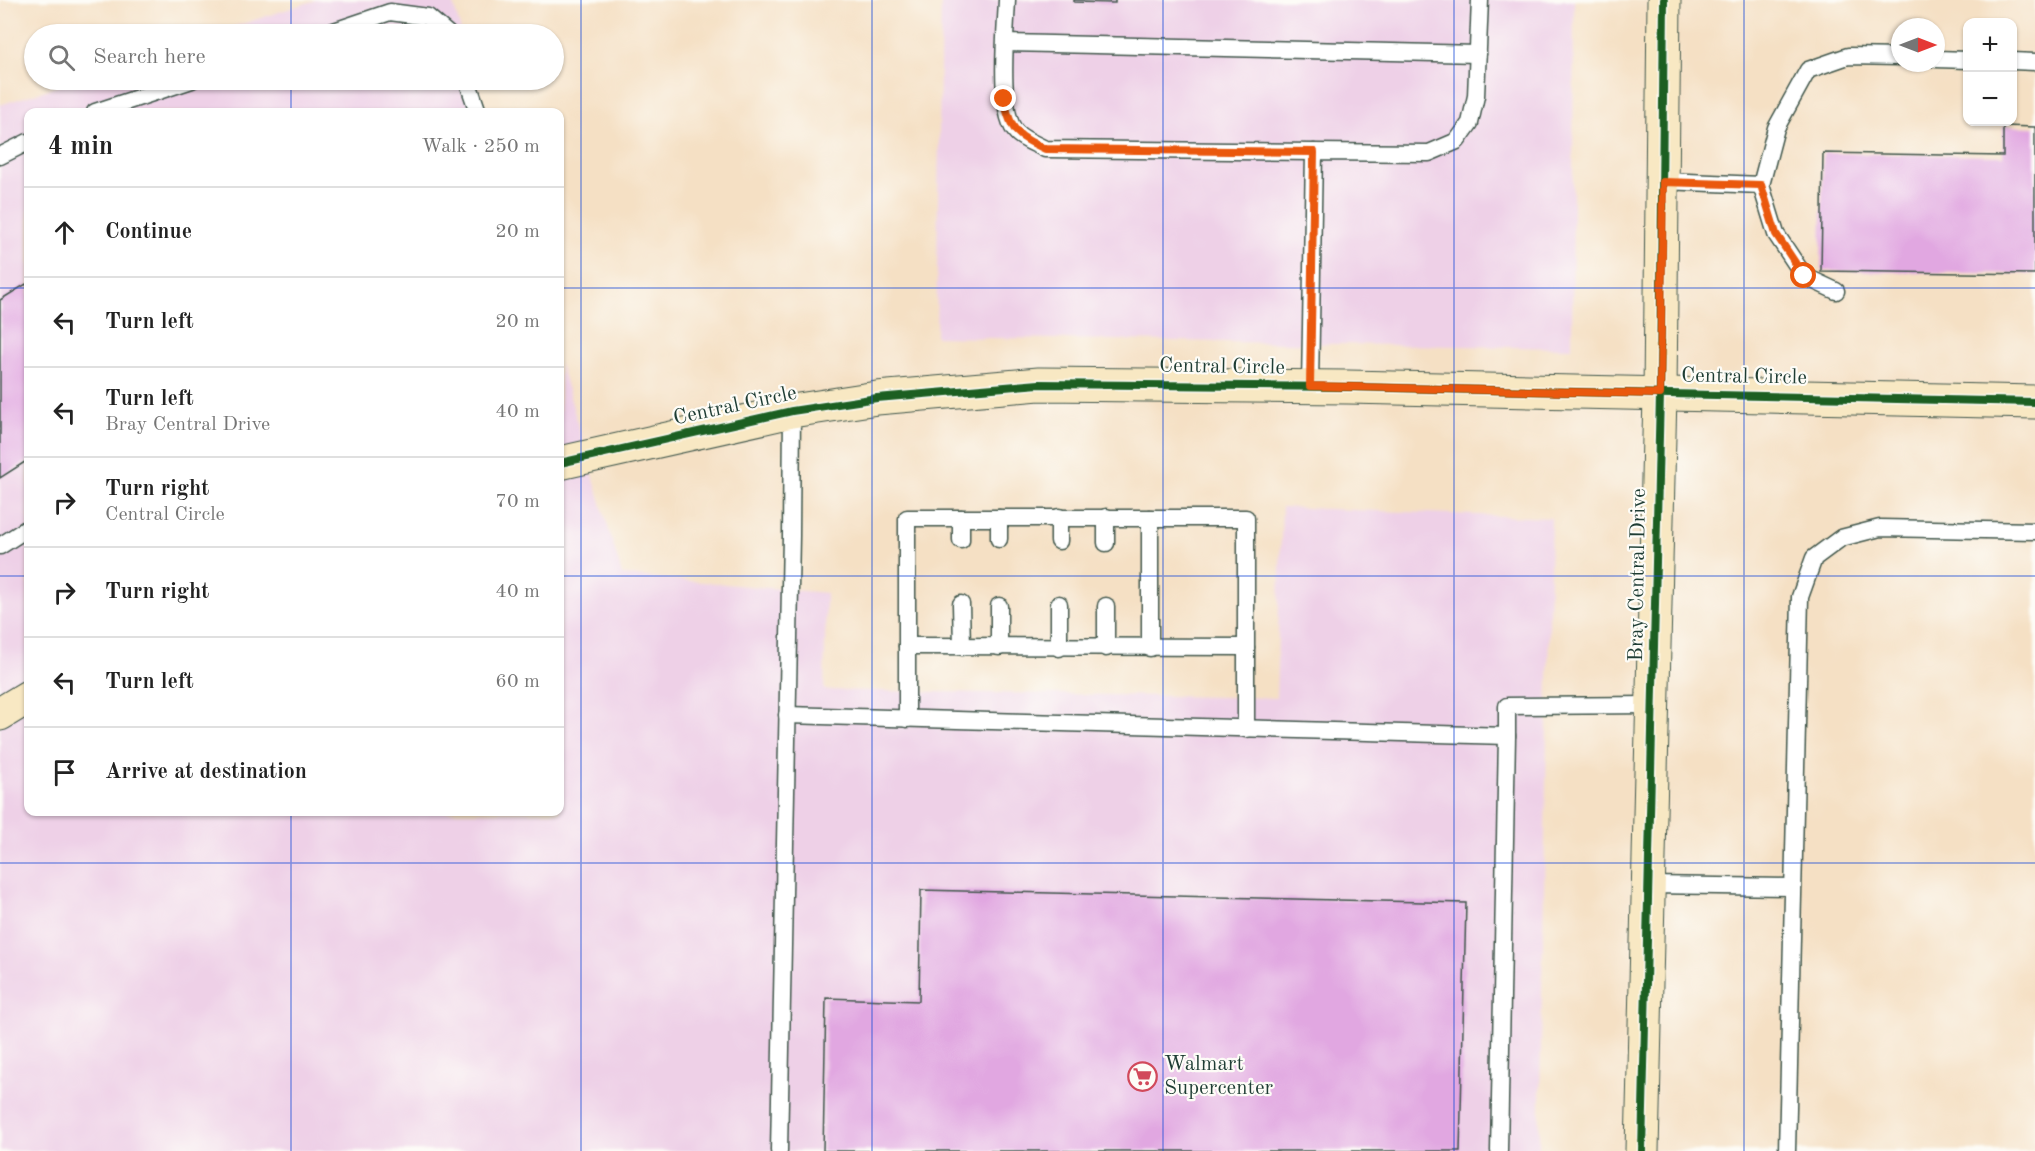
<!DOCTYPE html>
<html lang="en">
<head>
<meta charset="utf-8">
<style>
	:root { --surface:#fff; --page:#f6f6f6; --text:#222; --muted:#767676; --line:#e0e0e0 }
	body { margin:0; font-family:"Old Standard TT",serif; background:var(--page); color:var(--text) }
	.controls { position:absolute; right:18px; top:18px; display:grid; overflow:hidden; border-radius:12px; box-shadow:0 2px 4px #0004 }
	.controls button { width:54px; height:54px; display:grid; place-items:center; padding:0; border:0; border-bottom:2px solid var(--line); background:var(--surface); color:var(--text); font:30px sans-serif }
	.compass { position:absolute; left:1891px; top:18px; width:54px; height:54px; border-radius:50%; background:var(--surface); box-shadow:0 2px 4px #0004; rotate:90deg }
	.stop { position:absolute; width:18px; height:18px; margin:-14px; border:4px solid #ea580c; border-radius:50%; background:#fff }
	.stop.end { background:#ea580c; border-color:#fff; box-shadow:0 2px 6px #0008 }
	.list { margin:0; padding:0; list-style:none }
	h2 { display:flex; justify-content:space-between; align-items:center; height:78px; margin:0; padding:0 24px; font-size:26px }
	h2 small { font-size:20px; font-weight:400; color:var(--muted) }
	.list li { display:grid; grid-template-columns:39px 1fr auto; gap:18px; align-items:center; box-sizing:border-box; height:90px; padding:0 24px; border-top:2px solid var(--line) }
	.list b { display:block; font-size:22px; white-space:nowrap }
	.list p { margin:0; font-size:20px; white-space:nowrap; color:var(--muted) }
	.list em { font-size:20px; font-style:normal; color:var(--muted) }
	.icon { flex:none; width:33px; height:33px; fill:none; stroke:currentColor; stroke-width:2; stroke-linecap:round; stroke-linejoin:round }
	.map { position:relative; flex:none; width:2035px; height:1151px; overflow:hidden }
	.search { position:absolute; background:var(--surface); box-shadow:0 2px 4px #0004; left:24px; top:24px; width:540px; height:66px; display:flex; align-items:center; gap:15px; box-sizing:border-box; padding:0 21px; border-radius:33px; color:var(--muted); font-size:22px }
	.panel { position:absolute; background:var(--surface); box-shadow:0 2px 4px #0004; left:24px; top:108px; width:540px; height:708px; border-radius:12px }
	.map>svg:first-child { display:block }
	.built { fill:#eed0e7 }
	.building { fill:#e1a7e1 }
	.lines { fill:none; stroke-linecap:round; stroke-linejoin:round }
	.lane-casing { stroke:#3f554a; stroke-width:19 }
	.secondary-casing { stroke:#3f554a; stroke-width:35 }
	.lane { stroke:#fff; stroke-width:16 }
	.secondary { stroke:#f8e8c3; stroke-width:33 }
	.cycleway-casing { stroke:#fdfcf7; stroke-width:11 }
	.cycleway { stroke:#1b5e20; stroke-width:8 }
	.route { stroke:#ea580c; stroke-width:8 }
	.grid { fill:none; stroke:#1d4ed8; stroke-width:1.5; stroke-opacity:0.55 }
	.labels { text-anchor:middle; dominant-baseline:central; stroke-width:4.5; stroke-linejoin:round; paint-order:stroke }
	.street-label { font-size:21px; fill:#1f3d34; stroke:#fdfcf7 }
	.poi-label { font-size:21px; fill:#1f3d34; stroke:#fdfcf7; text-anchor:start }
</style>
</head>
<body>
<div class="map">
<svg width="2035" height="1151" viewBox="0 0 2035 1151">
	<rect width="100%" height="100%" fill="#fdfcf7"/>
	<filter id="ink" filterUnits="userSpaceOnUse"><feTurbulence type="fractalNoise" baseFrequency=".0167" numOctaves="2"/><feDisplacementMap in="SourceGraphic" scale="12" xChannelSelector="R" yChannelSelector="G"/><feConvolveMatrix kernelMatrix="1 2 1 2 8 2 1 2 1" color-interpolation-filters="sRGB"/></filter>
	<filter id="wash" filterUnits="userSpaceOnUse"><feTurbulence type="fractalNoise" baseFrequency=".008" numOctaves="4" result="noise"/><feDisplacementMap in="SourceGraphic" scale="24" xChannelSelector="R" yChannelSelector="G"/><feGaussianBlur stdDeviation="1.35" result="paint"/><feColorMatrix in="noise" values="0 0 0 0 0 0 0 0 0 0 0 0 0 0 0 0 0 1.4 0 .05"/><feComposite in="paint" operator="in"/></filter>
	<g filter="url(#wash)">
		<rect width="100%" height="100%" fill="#f5e0c4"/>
		<g class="built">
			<polygon points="316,0 452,0 462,34 212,34"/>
			<polygon points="941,0 1574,0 1572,348 936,337"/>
			<polygon points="77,80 475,80 485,112 28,112 28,812 560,812 560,363 622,575 826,593 824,690 1276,698 1282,507 1551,518 1539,1151 0,1151 0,105"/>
		</g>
		<g id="blocks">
			<g class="building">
				<polygon points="1074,0 1115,0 1115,3 1074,2"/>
				<polygon points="2003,126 2035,127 2035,274 1821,271 1823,153 2003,156"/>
				<polygon points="26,284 28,288 28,460 0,478 0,300"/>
				<polygon points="921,890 1466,903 1460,1151 823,1151 826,998 919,1001"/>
			</g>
		</g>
	</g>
	<g filter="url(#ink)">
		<use href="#blocks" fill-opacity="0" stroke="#3f554a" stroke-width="1.5"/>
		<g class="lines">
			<defs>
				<g id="lane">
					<path d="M1007 0C1006 28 997 115 1017 133 1024 140 1036 144 1045 149L1314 152"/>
					<polyline points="325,34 390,12 428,17 448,34"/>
					<polyline points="1006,43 1478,54"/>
					<polyline points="1936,59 1968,60"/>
					<polyline points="2012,61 2035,62"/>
					<polyline points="467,80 478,112"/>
					<polyline points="95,112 192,80"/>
					<polyline points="0,156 28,142"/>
					<polyline points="1663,181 1761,185 1776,128 1808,70 1848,56 1900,57"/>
					<polyline points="1761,185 1776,234 1804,276 1836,291"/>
					<polyline points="1310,386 1314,152 1429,153 1457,141 1470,123 1476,96 1480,0"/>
					<polyline points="1059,517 1059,541"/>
					<polyline points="1106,517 1106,543"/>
					<polyline points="961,518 961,540"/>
					<polyline points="999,518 999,539"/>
					<polyline points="1150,518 1150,648"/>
					<polyline points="0,546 28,528"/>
					<polyline points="961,604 962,647"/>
					<polyline points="1059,604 1059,648"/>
					<polyline points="999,606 999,647"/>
					<polyline points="1106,606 1106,648"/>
					<polyline points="907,646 1246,647"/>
					<polyline points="787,715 1507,736 1507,706 1653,705"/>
					<polyline points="907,719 907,518 1246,518 1246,729"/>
					<polyline points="1649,885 1793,887"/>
					<polyline points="779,1151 791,536 792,411"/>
					<polyline points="1499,1151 1507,736"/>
					<polyline points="1787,1151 1800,597 1814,558 1841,538 1880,528 2035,531"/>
				</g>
				<g id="secondary">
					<polyline points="560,463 792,411 877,398 1039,384 1348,387 2035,402"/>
					<polyline points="0,714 28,697"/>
					<polyline points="1642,1151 1660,394 1664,0"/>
				</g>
			</defs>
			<use href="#lane" class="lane-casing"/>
			<use href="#secondary" class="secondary-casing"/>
			<use href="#lane" class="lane"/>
			<use href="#secondary" class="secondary"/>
			<defs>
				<g id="cycleway">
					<polyline points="560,463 792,411 877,398 1039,384 1348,387 2035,402"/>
					<polyline points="1642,1151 1660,394 1664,0"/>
				</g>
			</defs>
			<use href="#cycleway" class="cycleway-casing"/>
			<use href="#cycleway" class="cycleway"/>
		</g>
	</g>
	<g class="lines" filter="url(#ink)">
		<path class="route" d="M1004 99C1011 132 1016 135 1045 149L1314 152 1310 386 1660 394 1663 182 1761 185 1776 234 1804 276"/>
	</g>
	<path class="grid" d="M291 0V34M581 0V1151M872 0V1151M1163 0V1151M1454 0V1151M1744 0V1151M291 80V112M0 288H28M560 288H2035M0 576H28M560 576H2035M291 812V1151M0 863H2035"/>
	<defs>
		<symbol id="supermarket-ring" viewBox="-11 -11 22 22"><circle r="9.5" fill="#fdfcf7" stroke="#d1495b" stroke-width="1.5"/><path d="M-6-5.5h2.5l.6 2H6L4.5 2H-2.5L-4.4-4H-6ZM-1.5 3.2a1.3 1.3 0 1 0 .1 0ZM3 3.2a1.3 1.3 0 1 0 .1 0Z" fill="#d1495b"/></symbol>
	</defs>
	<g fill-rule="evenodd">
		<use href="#supermarket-ring" x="1126" y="1060" width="33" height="33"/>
	</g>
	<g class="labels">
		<g class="street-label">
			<text transform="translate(1222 367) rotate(1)">Central Circle</text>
			<text transform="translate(1744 377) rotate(1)">Central Circle</text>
			<text transform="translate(735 406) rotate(-12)">Central Circle</text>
			<text transform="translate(1638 575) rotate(-89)">Bray Central Drive</text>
		</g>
		<g class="poi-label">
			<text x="1164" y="1064">Walmart<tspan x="1164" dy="24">Supercenter</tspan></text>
		</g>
	</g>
</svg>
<div class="controls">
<button>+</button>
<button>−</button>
</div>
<svg class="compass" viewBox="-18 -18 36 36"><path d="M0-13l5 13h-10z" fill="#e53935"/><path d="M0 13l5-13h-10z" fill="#767676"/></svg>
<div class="stop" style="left:1804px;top:276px"></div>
<div class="stop end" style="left:1004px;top:99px"></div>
<div class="search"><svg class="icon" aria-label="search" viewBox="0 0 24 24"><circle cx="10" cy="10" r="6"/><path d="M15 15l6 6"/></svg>Search here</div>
<section class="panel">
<h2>4 min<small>Walk · 250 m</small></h2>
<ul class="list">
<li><svg class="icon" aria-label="ahead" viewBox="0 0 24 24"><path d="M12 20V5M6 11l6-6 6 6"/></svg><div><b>Continue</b></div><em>20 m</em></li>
<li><svg class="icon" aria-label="left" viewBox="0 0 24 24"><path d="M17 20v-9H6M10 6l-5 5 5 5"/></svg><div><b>Turn left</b></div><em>20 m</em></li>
<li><svg class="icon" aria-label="left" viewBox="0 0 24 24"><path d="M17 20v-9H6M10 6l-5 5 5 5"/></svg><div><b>Turn left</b><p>Bray Central Drive</p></div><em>40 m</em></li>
<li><svg class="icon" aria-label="right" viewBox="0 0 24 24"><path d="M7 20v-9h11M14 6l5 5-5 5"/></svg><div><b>Turn right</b><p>Central Circle</p></div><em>70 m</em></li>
<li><svg class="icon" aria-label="right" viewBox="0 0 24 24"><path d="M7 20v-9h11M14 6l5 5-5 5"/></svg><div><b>Turn right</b></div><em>40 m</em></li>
<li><svg class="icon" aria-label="left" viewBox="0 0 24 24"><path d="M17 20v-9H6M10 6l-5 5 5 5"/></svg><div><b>Turn left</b></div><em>60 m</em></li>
<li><svg class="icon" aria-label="arrive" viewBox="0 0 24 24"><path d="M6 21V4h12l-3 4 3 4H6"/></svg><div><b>Arrive at destination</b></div></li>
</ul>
</section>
</div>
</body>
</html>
